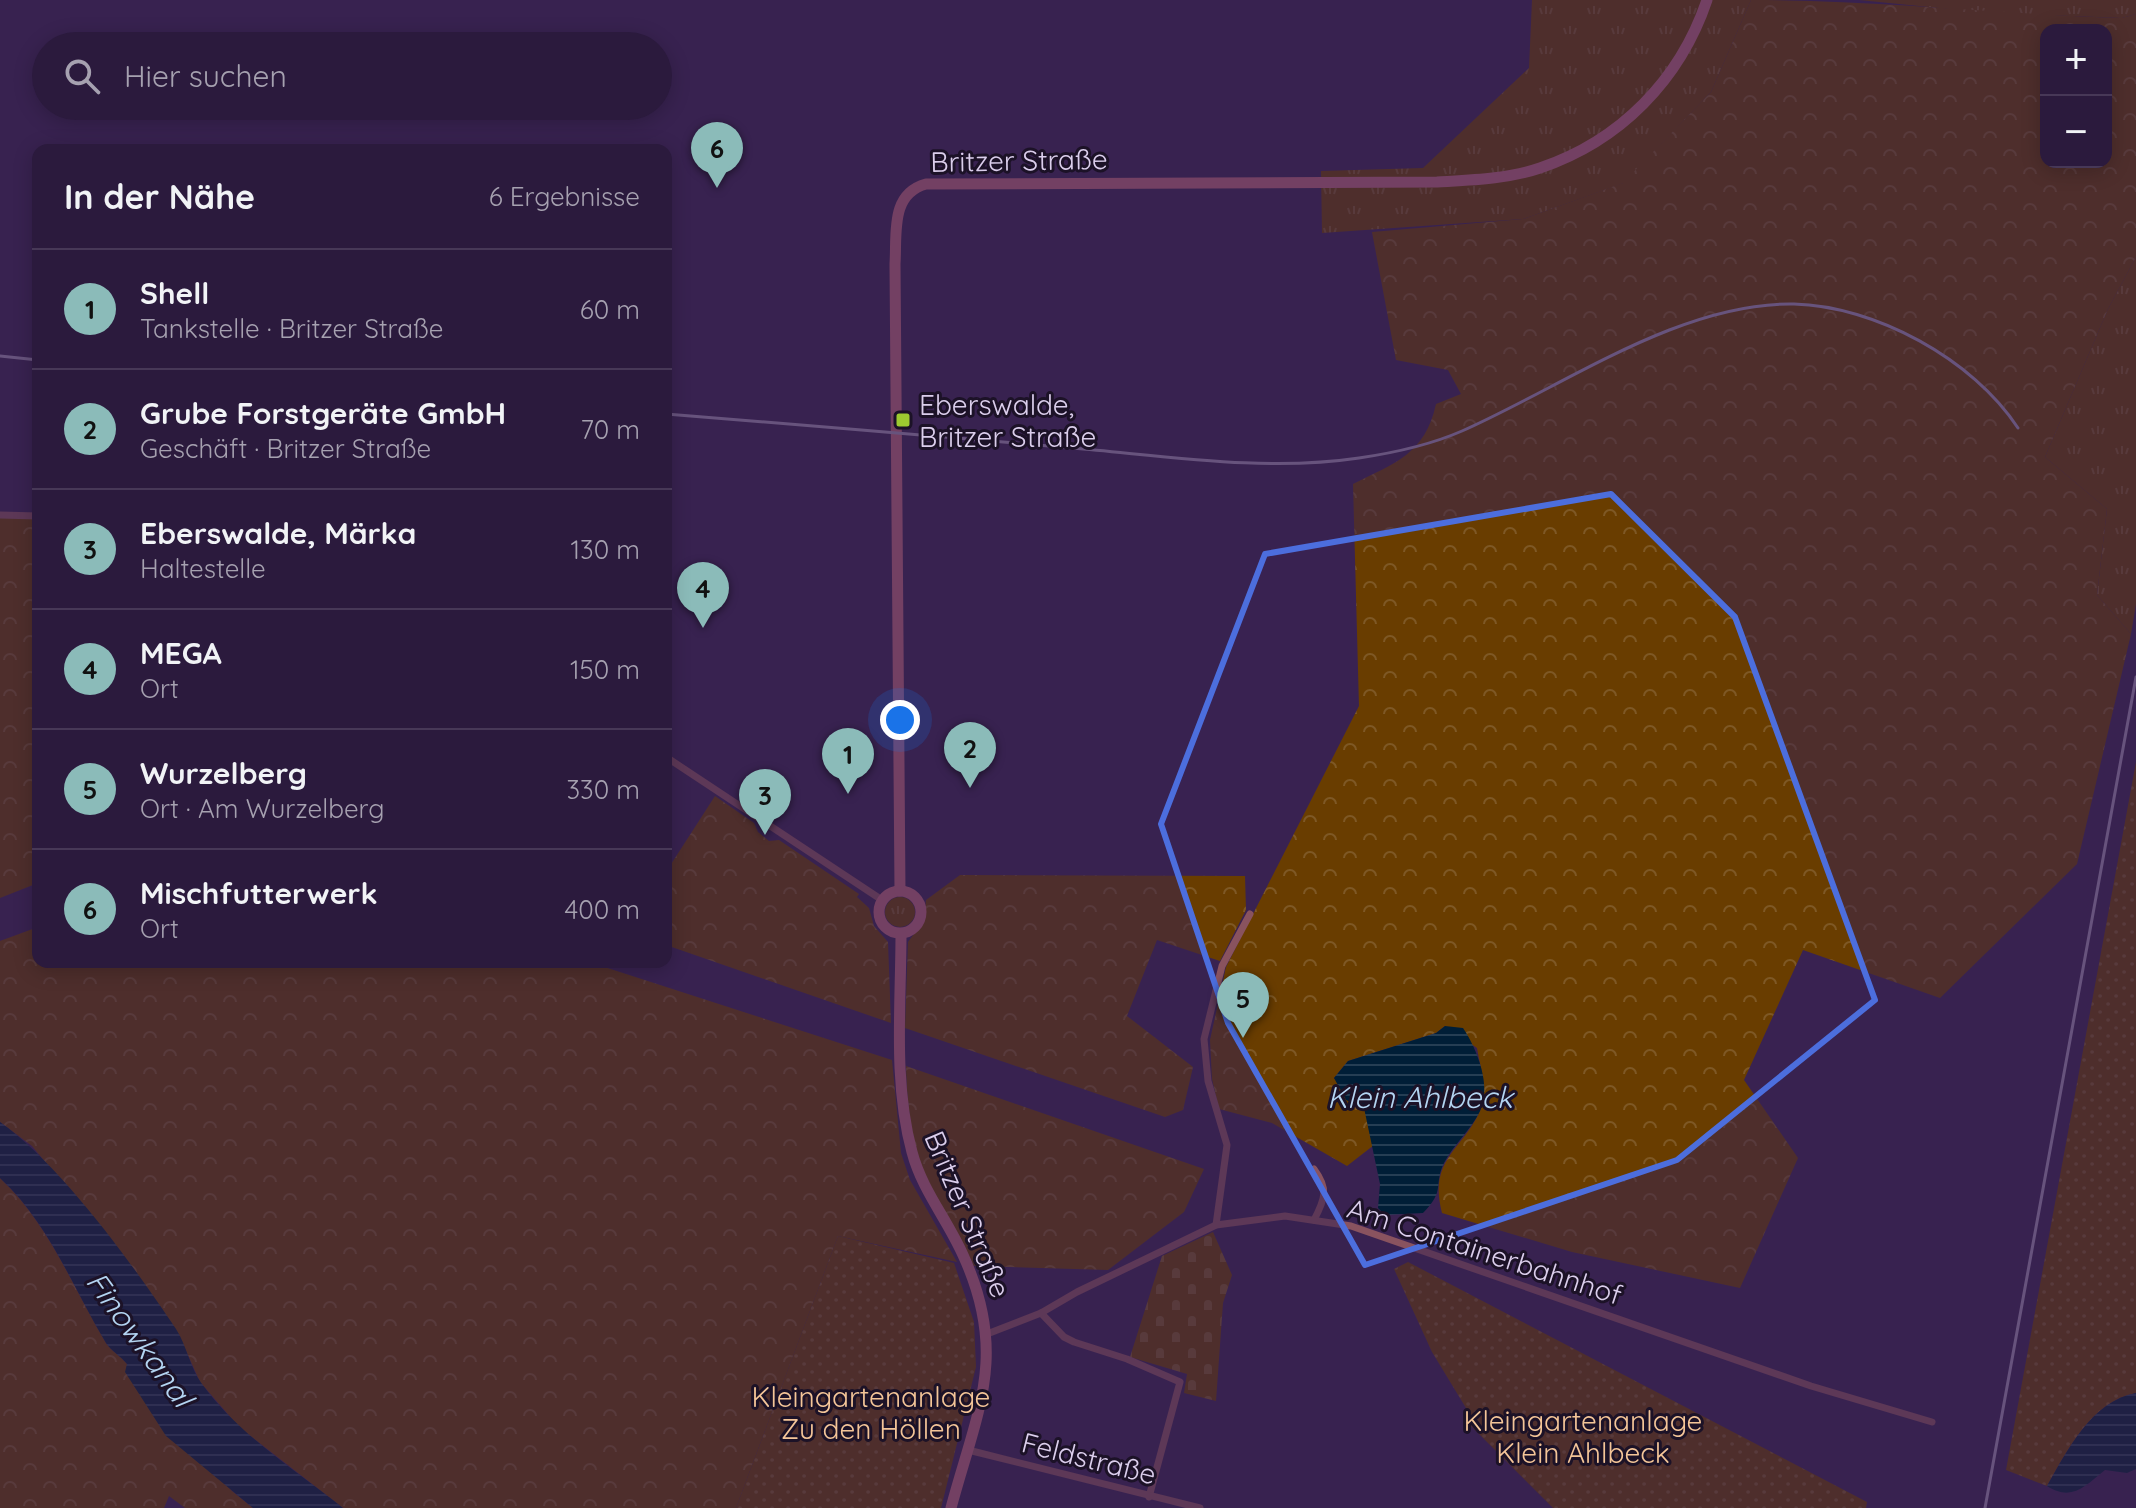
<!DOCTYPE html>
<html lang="de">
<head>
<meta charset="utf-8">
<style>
	:root { --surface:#2b1a3d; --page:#372748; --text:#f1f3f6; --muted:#a6a1b0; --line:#473857; --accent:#8bbbb9 }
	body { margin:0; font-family:Quicksand,sans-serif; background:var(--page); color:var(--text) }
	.controls { position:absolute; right:24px; top:24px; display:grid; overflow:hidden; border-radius:16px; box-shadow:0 4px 20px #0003 }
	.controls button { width:72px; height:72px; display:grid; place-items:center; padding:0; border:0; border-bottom:2px solid var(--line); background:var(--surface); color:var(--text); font:40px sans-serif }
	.you { position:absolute; left:900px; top:720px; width:28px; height:28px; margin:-20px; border:6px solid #fff; border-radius:50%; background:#1a73e8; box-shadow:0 0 0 12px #1a73e833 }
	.badge { display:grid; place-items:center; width:52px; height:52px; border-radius:50%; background:var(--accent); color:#111; font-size:26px; font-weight:700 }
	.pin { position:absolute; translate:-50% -66px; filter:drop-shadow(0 2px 4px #0008) }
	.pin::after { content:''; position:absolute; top:42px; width:28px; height:24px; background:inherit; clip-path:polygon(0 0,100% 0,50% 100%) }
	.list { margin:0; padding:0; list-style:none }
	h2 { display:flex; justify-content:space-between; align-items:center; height:104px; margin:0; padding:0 32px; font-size:34px }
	h2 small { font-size:26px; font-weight:400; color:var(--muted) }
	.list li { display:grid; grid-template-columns:52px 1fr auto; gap:24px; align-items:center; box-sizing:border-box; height:120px; padding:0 32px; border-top:2px solid var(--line) }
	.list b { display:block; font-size:30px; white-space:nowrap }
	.list p { margin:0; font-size:26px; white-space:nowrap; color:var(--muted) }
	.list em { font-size:26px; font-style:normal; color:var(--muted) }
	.icon { flex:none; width:44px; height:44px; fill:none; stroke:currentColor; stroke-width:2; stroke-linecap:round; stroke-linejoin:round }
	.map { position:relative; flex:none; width:2136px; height:1508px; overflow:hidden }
	.search { position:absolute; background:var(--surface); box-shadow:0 4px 20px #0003; left:32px; top:32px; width:640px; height:88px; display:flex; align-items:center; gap:20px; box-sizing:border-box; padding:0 28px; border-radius:44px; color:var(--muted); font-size:30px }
	.panel { position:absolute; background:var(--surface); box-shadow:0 4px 20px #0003; left:32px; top:144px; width:640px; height:824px; border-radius:16px }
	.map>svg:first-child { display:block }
	.grass { fill:url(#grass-tufts) }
	.forest { fill:url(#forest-crowns); fill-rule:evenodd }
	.cemetery { fill:url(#cemetery-stones) }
	.park { fill:url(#park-dots) }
	.water { fill:url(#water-rules) }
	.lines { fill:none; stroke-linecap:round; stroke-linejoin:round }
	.street { stroke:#89535f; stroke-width:7 }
	.secondary { stroke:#ba657a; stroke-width:11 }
	.rail { stroke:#a08fb3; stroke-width:3 }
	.marked { fill:none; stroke:#4c6edd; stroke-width:6; stroke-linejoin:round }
	.poi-dot { fill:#9dca30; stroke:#1c1227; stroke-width:3 }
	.labels { text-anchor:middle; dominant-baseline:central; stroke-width:6; stroke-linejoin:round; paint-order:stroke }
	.street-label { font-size:28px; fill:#dbceec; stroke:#1c1227 }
	.poi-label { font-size:28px; fill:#dbceec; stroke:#1c1227; text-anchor:start }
	.park-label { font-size:28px; fill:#f4c598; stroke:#1c1227 }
	.water-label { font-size:30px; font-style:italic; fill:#b3d4f1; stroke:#1c1227 }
</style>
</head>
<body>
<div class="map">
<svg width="2136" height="1508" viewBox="0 0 2136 1508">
	<defs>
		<pattern id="grass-tufts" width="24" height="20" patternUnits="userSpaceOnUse" patternTransform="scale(2)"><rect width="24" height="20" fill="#693d00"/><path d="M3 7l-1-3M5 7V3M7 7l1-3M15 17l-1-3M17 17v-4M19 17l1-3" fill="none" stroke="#7e5825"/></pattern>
		<pattern id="forest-crowns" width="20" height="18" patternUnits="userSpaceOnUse" patternTransform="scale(2)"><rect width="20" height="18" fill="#693d00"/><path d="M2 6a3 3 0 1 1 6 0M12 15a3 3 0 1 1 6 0" fill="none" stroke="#7e5825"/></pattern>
		<pattern id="cemetery-stones" width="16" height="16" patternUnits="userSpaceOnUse" patternTransform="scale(2)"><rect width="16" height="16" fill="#693d00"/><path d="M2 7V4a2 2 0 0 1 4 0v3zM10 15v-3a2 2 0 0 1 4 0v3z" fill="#7e5825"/></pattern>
		<pattern id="park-dots" width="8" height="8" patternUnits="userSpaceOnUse" patternTransform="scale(2)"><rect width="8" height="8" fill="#693d00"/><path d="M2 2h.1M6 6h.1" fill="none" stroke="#7e5825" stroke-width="1.8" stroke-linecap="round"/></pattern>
		<pattern id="water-rules" width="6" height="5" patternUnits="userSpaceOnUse" patternTransform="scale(2)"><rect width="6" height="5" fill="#001e37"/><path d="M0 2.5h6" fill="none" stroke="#253e54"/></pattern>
	</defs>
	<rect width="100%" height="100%" fill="#392251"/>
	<g class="grass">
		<polygon points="1532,0 1751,0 1711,92 1624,183 1523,219 1322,233 1321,171 1423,168 1529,68"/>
		<polygon points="1859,0 2136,0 2136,14 2122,18 1989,13"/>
		<polygon points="2136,257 2136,604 2131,634 2097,595 2107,509 2045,457 2108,309"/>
		<circle cx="900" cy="912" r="15"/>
	</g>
	<g class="forest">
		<path d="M1751 0C1875 0 1998 14 2122 18L2136 14V257L2108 309 2045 457 2107 509 2097 595 2131 634 2077 864 1940 998 1803 950 1744 1080 1798 1158 1740 1288 1572 1252 1442 1213C1428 1159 1462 1151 1480 1111 1489 1092 1480 1067 1477 1048L1445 1026 1436 1033 1348 1061 1334 1078 1364 1107 1374 1145 1347 1166 1272 1123 1219 1109 1212 1079 1210 1040 1226 967 1359 706 1353 484C1395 463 1425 454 1436 404L1461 394 1448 370 1396 360 1372 232 1523 219 1623 183 1711 92ZM2046 30H2106V162H2046Z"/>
		<polygon points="0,515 38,516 38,883 0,898"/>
		<polygon points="715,796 754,823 758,832 769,841 779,840 859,894 857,897 869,908 874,926 888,942 891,1023 666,945 666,872"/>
		<polygon points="960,875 1245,876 1246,910 1220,961 1157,940 1127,1016 1193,1067 1183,1110 1165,1117 905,1028 908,942 924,920 926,900"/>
		<polygon points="38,927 38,962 589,962 892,1060 901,1153 910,1180 957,1262 838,1236 736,1508 343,1508 239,1427 200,1382 178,1333 124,1258 32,1146 0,1122 0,941"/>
		<path d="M906 1066 1204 1169 1184 1212 1108 1270 974 1266C962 1241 947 1219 934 1194 913 1155 907 1109 906 1066Z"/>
		<path d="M0 1178C49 1224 72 1286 106 1343 111 1351 121 1356 127 1364L126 1372 232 1491 253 1508H185L169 1496 164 1508H0Z"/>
	</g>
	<polygon class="cemetery" points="1213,1232 1232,1275 1223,1303 1216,1401 1184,1393 1187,1374 1130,1357 1162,1256"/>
	<g class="park">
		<path d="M2136 762V1393C2092 1401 2068 1449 2047 1486L2006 1470Z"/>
		<polygon points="838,1236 954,1263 974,1322 976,1367 941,1508 736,1508"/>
		<polygon points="1408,1262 1867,1502 1866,1508 1553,1508 1470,1425 1466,1408 1432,1352 1394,1269"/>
	</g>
	<g class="water">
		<path d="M1445 1026 1463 1028C1477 1049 1492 1086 1480 1111 1471 1130 1454 1144 1444 1163 1433 1186 1446 1190 1423 1213L1385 1215 1378 1208 1380 1184 1364 1108 1346 1100 1334 1078 1348 1061 1436 1033Z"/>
		<path d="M0 1122C61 1165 134 1266 176 1329 187 1346 190 1368 202 1384 239 1435 294 1469 343 1508H253L166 1436 125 1372 127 1364C121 1356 111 1351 106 1343 72 1286 49 1223 0 1178Z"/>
		<path d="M2136 1393V1469L2127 1473 2105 1470C2085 1486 2072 1502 2047 1486 2068 1449 2092 1401 2136 1393Z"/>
	</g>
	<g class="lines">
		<g class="street">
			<polyline points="0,515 38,516"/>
			<polyline points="666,757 882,900"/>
			<path d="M1314 1220C1325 1199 1329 1189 1314 1169"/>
			<polyline points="1216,1225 1227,1145 1208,1081 1204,1039 1222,966 1250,914"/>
			<polyline points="1041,1313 1064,1337 1074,1342 1127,1359 1180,1382 1149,1497"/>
			<polyline points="987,1334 1041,1313 1077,1292 1216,1225 1285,1216 1351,1226 1811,1386 1932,1422"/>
			<polyline points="968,1450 1200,1508"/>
		</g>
		<g class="secondary">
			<circle cx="900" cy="912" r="21"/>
			<path d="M900 891 895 264C897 233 890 194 926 184L1437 182C1471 180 1508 179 1540 168 1620 141 1680 80 1707 0"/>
			<path d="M901 934C901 1005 893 1082 912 1152 922 1190 947 1219 963 1255 1009 1355 977 1411 951 1508"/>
		</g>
		<g class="rail">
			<polyline points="0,356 38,360"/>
			<path d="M666 414C802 425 937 436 1073 448 1166 456 1266 472 1359 458 1393 453 1430 445 1462 431 1564 386 1680 302 1794 304 1875 306 1973 359 2018 428"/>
			<polyline points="1985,1508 2136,677"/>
		</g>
	</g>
	<path d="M0 0H2136V1508H0ZM1611 494 1735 617 1875 1000 1677 1160 1365 1265 1228 1023 1161 824 1265 554Z" fill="#392251" fill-opacity=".55" fill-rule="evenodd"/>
	<path class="marked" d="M1611 494 1735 617 1875 1000 1677 1160 1365 1265 1228 1023 1161 824 1265 554Z"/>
	<rect class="poi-dot" x="895" y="412" width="16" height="16" rx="4"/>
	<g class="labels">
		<g class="street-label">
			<text transform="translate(1019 160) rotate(-1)">Britzer Straße</text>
			<text transform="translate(968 1214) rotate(67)">Britzer Straße</text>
			<text transform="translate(1485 1251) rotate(18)">Am Containerbahnhof</text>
			<text transform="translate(1089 1458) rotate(14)">Feldstraße</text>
		</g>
		<g class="poi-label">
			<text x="919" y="404">Eberswalde,<tspan x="919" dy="32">Britzer Straße</tspan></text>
		</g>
		<g class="park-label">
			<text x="871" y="1396">Kleingartenanlage<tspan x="871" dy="32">Zu den Höllen</tspan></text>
			<text x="1583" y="1420">Kleingartenanlage<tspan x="1583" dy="32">Klein Ahlbeck</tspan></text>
		</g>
		<g class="water-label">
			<text x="1420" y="1097">Klein Ahlbeck</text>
			<text transform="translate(140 1339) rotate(54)">Finowkanal</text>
		</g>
	</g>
</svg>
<div class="controls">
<button>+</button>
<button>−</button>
</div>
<div class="you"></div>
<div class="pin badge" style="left:848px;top:794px">1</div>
<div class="pin badge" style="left:970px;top:788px">2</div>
<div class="pin badge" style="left:765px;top:835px">3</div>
<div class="pin badge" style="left:703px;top:628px">4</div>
<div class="pin badge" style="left:1243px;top:1038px">5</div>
<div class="pin badge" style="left:717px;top:188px">6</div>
<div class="search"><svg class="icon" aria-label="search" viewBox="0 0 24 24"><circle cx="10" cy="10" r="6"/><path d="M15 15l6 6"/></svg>Hier suchen</div>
<section class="panel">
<h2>In der Nähe<small>6 Ergebnisse</small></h2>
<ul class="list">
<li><span class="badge">1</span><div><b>Shell</b><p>Tankstelle · Britzer Straße</p></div><em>60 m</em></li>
<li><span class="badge">2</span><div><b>Grube Forstgeräte GmbH</b><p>Geschäft · Britzer Straße</p></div><em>70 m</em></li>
<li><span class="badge">3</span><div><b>Eberswalde, Märka</b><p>Haltestelle</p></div><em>130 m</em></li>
<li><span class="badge">4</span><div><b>MEGA</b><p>Ort</p></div><em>150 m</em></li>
<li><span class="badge">5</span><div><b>Wurzelberg</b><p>Ort · Am Wurzelberg</p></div><em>330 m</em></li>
<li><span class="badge">6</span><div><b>Mischfutterwerk</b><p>Ort</p></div><em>400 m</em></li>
</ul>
</section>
</div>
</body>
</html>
